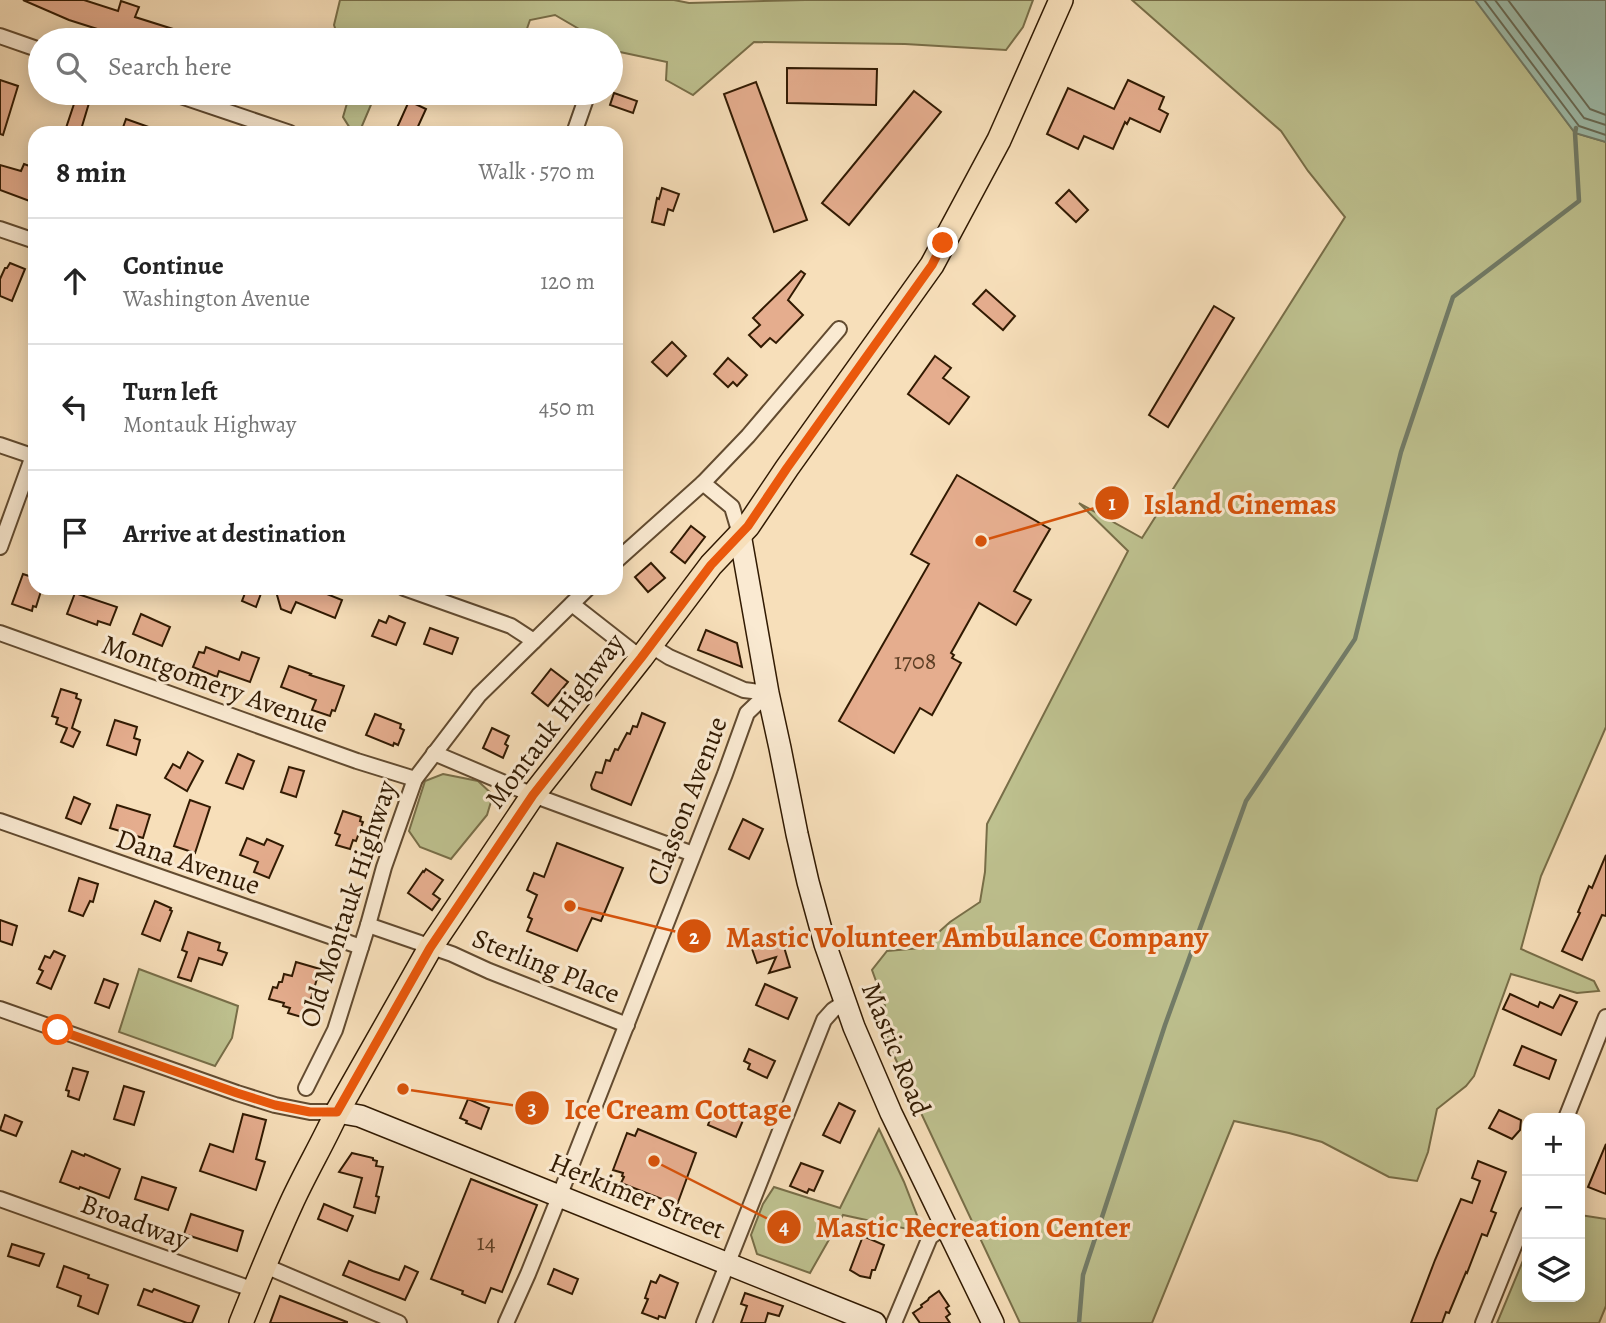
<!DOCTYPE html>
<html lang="en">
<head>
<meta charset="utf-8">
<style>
	:root { --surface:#fff; --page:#f2f2f2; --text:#222; --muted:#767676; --line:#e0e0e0 }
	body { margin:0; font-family:Alegreya,serif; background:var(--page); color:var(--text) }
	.controls { position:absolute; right:21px; bottom:21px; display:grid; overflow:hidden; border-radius:14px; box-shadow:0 4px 18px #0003 }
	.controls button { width:63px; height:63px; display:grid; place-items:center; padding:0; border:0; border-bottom:2px solid var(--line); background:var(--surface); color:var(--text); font:35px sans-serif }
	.stop { position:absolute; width:21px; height:21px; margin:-16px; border:5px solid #ea580c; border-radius:50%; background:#fff }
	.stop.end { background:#ea580c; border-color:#fff; box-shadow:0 2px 7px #0008 }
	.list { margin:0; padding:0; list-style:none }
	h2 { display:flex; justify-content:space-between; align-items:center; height:91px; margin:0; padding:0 28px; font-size:30px }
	h2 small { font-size:23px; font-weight:400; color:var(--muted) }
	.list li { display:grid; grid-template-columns:46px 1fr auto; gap:21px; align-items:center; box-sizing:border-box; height:126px; padding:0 28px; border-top:2px solid var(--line) }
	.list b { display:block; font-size:26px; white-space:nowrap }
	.list p { margin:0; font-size:23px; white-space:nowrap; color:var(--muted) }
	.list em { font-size:23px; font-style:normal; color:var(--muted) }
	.icon { flex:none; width:38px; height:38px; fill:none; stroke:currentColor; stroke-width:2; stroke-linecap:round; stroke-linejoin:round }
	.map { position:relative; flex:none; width:1606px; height:1323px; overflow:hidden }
	.search { position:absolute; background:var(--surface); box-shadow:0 4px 18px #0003; left:28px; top:28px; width:595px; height:77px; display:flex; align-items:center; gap:18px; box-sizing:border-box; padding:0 24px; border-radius:38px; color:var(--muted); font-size:26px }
	.panel { position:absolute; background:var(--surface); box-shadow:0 4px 18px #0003; left:28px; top:126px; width:595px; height:469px; border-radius:21px }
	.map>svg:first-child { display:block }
	.green { fill:#bec18f; stroke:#786e48; stroke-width:2 }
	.water { fill:#9ebdac; stroke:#727c68; stroke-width:2 }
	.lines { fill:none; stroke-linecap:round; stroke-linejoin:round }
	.shore { stroke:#686c57; stroke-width:2 }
	.stream { stroke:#727c68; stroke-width:4.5 }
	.building { fill:#e5ad8e; stroke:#311a02; stroke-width:2 }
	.street-casing { stroke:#624b30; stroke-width:18 }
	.secondary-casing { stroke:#311a02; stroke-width:24 }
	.primary-casing { stroke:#311a02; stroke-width:26 }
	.street { stroke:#faead2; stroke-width:14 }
	.secondary { stroke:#faead2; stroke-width:21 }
	.primary { stroke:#f7dfba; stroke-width:23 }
	.route { stroke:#ea580c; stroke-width:9 }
	.labels { text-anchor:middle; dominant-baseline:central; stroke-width:6; stroke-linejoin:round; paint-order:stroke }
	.number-label { font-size:24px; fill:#5e3f25 }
	.street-label { font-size:28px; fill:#311a02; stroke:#faead2 }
	.leader { fill:none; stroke:#d6530b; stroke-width:2.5 }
	.callout-dot { fill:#d6530b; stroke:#faead2; stroke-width:2.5 }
	.mark-label { font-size:21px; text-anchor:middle; font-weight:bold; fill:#fff }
	.callout-label { font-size:30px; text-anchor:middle; font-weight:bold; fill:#d6530b; stroke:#faead2; stroke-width:6; stroke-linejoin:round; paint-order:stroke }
</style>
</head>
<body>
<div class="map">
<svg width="1606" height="1323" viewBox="0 0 1606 1323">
	<rect width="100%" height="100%" fill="#f7dfba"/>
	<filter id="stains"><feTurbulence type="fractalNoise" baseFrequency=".00286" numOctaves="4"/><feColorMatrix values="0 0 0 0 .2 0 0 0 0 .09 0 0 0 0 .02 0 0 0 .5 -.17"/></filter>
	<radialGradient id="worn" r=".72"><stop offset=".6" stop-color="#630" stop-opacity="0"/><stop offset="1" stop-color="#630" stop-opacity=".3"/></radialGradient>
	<g class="green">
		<polygon points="340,0 674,0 689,3 805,0 1033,0 1023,27 1006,50 905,44 754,42 693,95 666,80 667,62 620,52 611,47 611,40 598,40 555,15 530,20 523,40 339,40 334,25"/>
		<polygon points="1132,0 1476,0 1575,133 1606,142 1606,727 1541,876 1521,949 1594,981 1599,991 1577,993 1511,974 1474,1076 1466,1086 1437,1109 1428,1152 1417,1181 1389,1177 1322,1142 1289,1133 1234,1121 1152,1323 1020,1323 888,1043 885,1006 872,970 887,951 921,948 950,922 980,902 985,872 987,824 1128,551 1079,503 1142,538 1345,217 1308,171 1281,131"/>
		<polygon points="350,93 376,93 359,133 353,133 343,117"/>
		<polygon points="443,774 478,781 493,795 487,815 451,859 420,847 409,831 425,781"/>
		<polygon points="139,969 238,1006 232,1038 215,1066 119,1032"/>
		<polygon points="879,1129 904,1182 920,1223 912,1230 843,1215 810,1273 757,1254 751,1235 763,1204 774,1187 840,1208"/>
		<polygon points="1580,1215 1606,1219 1606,1306 1599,1323 1497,1323 1527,1251 1527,1297 1580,1297"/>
	</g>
	<polygon class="water" points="1475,0 1606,0 1606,142 1575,133"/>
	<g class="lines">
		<g class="shore">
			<polyline points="1484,0 1579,126 1606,135"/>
			<polyline points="1495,0 1584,118 1606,125"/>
			<polyline points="1508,0 1590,109 1606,115"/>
		</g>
		<polyline class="stream" points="1079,1323 1083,1275 1165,1025 1246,801 1355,639 1401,452 1453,297 1579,201 1575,133 1576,128"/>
	</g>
	<g class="building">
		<polygon points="23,0 84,0 118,11 121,1 139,7 135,17 173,29 169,40 132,40 69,20"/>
		<polygon points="787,68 877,69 876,105 787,103"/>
		<polygon points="0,80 18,86 3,135 0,134"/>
		<polygon points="1128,80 1164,97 1159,109 1168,114 1160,132 1130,118 1127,124 1125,122 1113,149 1084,136 1078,149 1047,134 1068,88 1114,109"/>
		<polygon points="756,82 807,220 774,232 724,94"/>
		<polygon points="914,91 941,112 849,225 822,203"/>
		<polygon points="614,93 637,101 633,113 610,105"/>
		<polygon points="76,98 89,103 80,133 65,131"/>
		<polygon points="409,101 426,109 415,133 404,133 396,130"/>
		<polygon points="126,119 160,131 160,133 121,133"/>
		<polygon points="24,164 35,168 30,181 35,183 35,203 0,190 0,165 21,171"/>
		<polygon points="662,188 679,194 673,211 668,209 664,225 652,222 657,198 659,199"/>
		<polygon points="1069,190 1088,210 1076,222 1056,203"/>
		<polygon points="10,263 25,269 12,301 0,296 0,279 5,268 7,268"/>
		<polygon points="801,271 805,274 788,300 803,315 776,343 770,338 761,347 749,335 760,325 753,318"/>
		<polygon points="986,290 1015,316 1003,330 973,304"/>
		<polygon points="1214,306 1234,318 1168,427 1149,415"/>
		<polygon points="672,342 686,356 667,376 652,362"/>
		<polygon points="935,356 951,368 943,378 969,397 949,424 908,394"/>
		<polygon points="728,358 747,375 737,386 733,382 728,387 714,374"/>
		<polygon points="957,475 1050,529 1014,591 1031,600 1016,625 979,603 951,653 954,655 952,658 961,663 932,715 920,708 894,753 839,721 929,564 911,554"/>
		<polygon points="691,526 705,537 685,563 671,552"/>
		<polygon points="651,563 665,578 648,592 635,577"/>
		<polygon points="23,574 35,578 35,588 42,588 36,607 33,606 32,611 12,604"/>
		<polygon points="247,588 263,588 256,607 242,601"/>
		<polygon points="275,588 312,588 342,600 335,618 296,602 291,613 281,609"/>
		<polygon points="75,593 117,607 110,625 98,621 97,625 67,614"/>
		<polygon points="141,614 170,627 162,646 133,634"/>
		<polygon points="389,616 405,623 396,645 372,636 379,620 386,623"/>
		<polygon points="430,628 458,638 452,654 424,644"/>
		<polygon points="706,630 737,643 742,667 698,650"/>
		<polygon points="206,647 239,660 242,652 259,658 250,682 219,671 217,677 193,667 199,652 204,653"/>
		<polygon points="289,666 311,674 310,675 344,686 335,711 332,710 330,716 312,710 316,700 281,687"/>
		<polygon points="551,669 568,682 548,706 532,693"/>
		<polygon points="61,689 77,694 76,698 81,700 72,728 80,732 73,747 61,742 67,728 56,724 58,718 52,716"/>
		<polygon points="642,713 665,723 631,805 592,789 591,785 596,772 602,773 606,760 610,761 615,749 618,750 627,733 630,734 633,726 637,727"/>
		<polygon points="375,714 401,724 400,728 404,730 398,745 394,743 393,746 366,735"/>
		<polygon points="115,720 137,727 134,738 140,740 136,755 107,745"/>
		<polygon points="492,728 509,736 505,744 508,746 503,758 483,748"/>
		<polygon points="188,752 203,761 187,791 165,778 173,764 180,768"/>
		<polygon points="238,754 254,761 243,789 226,783"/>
		<polygon points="289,767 304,771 296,797 281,792"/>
		<polygon points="74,797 90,804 81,824 66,818"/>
		<polygon points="190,800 210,807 195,853 174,846"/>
		<polygon points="117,805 150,815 143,838 110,828"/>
		<polygon points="343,811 361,817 360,821 363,822 356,841 353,840 350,849 336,845 340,835 335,833"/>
		<polygon points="743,819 763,829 749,859 729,849"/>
		<polygon points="247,838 264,845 267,839 283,846 269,878 254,872 258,862 240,855"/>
		<polygon points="557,843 623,868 601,921 592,918 577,951 527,931 532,919 528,917 537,895 527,890 534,873 544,877"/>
		<polygon points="1606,855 1606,916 1602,915 1582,960 1562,951 1580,913 1578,912 1589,886 1592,888"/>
		<polygon points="426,869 443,880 433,894 440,899 432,910 408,893 423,871 424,872"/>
		<polygon points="79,878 98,884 93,902 90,901 83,916 69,911"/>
		<polygon points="155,901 171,908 170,910 172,911 160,941 142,934"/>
		<polygon points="0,920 17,926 12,945 0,941"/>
		<polygon points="188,932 220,943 218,950 227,953 222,965 199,958 191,981 178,977 187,952 182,950"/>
		<polygon points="781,937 790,967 769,973 776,957 757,963 751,946"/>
		<polygon points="54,951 65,956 51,989 37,983 43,971 39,969 45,956 50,958"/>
		<polygon points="296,962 320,969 305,1018 288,1013 290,1008 283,1006 284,1003 269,999 273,987 277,988 279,982 282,982 284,974 292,976"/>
		<polygon points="104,979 118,984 109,1008 95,1003"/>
		<polygon points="765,984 797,998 788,1019 756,1005"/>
		<polygon points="1510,994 1538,1007 1540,1002 1553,1008 1560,995 1577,1002 1561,1035 1503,1009"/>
		<polygon points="1522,1046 1556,1060 1549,1079 1514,1065"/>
		<polygon points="749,1049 775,1061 767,1078 748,1069 750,1064 744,1061"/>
		<polygon points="73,1068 88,1072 79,1100 68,1096 69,1091 66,1090"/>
		<polygon points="124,1086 144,1092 134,1125 114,1119"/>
		<polygon points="468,1099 489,1108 481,1129 466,1123 467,1121 460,1118"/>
		<polygon points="839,1103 855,1111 840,1143 823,1135"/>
		<polygon points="715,1106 744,1118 736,1137 708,1125"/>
		<polygon points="1499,1110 1521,1120 1520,1130 1512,1139 1489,1128"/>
		<polygon points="243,1114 266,1120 256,1159 265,1162 256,1190 200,1171 210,1144 233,1152"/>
		<polygon points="5,1115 22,1122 16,1136 0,1130"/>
		<polygon points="638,1129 696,1153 677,1205 621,1183 624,1177 622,1176 623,1173 613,1170 627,1133 635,1136"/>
		<polygon points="1606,1144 1606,1194 1588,1187"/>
		<polygon points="72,1151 84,1156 85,1154 120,1169 109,1198 80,1187 79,1189 60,1182"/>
		<polygon points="352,1153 373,1158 373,1160 377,1161 376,1166 383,1167 376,1196 379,1197 375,1213 354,1207 362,1178 339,1172"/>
		<polygon points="1478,1161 1506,1172 1491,1211 1496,1213 1487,1236 1482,1234 1467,1273 1466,1272 1449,1313 1446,1312 1442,1323 1411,1323 1435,1260 1461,1199 1472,1203 1480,1181 1472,1178"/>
		<polygon points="801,1163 823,1171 814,1191 809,1189 807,1193 790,1186"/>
		<polygon points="142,1177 176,1188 168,1210 135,1199"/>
		<polygon points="471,1179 537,1205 502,1292 491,1288 485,1303 462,1294 463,1291 431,1279"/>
		<polygon points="324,1204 353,1216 347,1231 318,1219"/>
		<polygon points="191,1214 243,1231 237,1251 184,1234"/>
		<polygon points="863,1236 884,1245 875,1270 872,1270 870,1278 860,1276 850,1270"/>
		<polygon points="12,1244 44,1254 39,1266 8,1256"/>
		<polygon points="349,1261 373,1271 399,1280 405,1266 418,1272 405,1300 343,1275"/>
		<polygon points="64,1266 89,1275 88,1278 108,1285 98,1314 78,1306 81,1296 57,1287"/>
		<polygon points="554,1269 578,1279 572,1294 548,1284"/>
		<polygon points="660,1275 678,1283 665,1318 659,1316 658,1319 642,1313 648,1299 645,1298 651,1281 656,1283"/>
		<polygon points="144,1289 152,1292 154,1289 199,1306 192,1323 187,1323 138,1305"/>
		<polygon points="939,1291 949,1306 946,1308 950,1314 946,1317 950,1323 920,1323 913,1313 922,1307 921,1305 928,1300 929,1298"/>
		<polygon points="745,1293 783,1306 779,1316 768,1313 765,1323 741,1323 747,1306 741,1304"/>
		<polygon points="280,1296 347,1322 347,1323 270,1323"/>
	</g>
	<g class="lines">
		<defs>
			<g id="street">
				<polyline points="0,36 40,50"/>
				<polyline points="172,93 290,133"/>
				<polyline points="574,133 588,93"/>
				<polyline points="0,229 35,241"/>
				<polyline points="0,445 35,457"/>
				<polyline points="703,483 732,507 740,534"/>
				<polyline points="0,547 33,456"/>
				<polyline points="616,561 703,483 748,436 839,329"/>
				<polyline points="404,588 511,626 534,641"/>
				<polyline points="572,604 641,658"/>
				<polyline points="0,633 357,761 415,779"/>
				<polyline points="650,645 669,657 744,690 768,693"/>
				<polyline points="434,753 533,795 693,854"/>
				<polyline points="0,821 361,947"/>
				<polyline points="368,925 452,954 489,971 627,1025"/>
				<polyline points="0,1009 237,1093 275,1105 310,1112 337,1112"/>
				<polyline points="306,1088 335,1030 368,925 384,867 415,779 479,695 588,588"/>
				<polyline points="1566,1118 1606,1017"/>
				<polyline points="0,1199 254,1290"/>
				<polyline points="263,1265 399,1323"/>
				<polyline points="506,1323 528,1274 555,1207 725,774 747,713 768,693"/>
				<polyline points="704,1323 824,1020 833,1010 845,1002"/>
				<polyline points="894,1323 930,1237 945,1226"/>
				<polyline points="1483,1323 1527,1214"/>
			</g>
			<g id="secondary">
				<polyline points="740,534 768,693 780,748 797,834 808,882 825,944 854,1027 891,1113 993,1323"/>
				<polyline points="337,1112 360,1116 875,1323"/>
			</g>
			<path id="primary" d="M241 1323C257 1283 273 1243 291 1204 305 1173 323 1143 337 1112L430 948 533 795 641 658 711 565 748 526 787 468 932 265 999 140 1061 0"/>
		</defs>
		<use href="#street" class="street-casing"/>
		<use href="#secondary" class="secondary-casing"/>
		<use href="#primary" class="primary-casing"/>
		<use href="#street" class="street"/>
		<use href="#secondary" class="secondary"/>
		<use href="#primary" class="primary"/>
	</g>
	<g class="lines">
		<polyline class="route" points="58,1030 237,1093 275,1105 310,1112 337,1112 430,948 533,795 641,658 711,565 748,526 787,468 932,265 943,243"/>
	</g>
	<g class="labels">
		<g class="number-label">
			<text x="915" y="661">1708</text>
			<text x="486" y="1242">14</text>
		</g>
		<g class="street-label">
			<text transform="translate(215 684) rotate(20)">Montgomery Avenue</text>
			<text transform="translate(555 721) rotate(-53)">Montauk Highway</text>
			<text transform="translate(687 801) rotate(-69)">Classon Avenue</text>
			<text transform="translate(188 862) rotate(19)">Dana Avenue</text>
			<text transform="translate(348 904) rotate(-72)">Old Montauk Highway</text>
			<text transform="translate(546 966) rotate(22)">Sterling Place</text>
			<text transform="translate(896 1049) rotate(68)">Mastic Road</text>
			<text transform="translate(637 1196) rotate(22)">Herkimer Street</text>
			<text transform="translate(135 1222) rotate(20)">Broadway</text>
		</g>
	</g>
	<path class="leader" d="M981 541L1112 503M570 906L694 936M403 1089L532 1108M654 1161L784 1227"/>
	<g class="callout-dot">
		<circle cx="981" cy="541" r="7"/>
		<circle cx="570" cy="906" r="7"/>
		<circle cx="403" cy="1089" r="7"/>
		<circle cx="654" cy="1161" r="7"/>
		<circle cx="1112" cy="503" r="18"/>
		<circle cx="694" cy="936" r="18"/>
		<circle cx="532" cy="1108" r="18"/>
		<circle cx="784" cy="1227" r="18"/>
	</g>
	<g class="mark-label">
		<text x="1112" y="510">1</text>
		<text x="694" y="944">2</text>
		<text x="532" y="1115">3</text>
		<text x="784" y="1234">4</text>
	</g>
	<g class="callout-label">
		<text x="1240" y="514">Island Cinemas</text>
		<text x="967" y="947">Mastic Volunteer Ambulance Company</text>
		<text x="678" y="1119">Ice Cream Cottage</text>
		<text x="973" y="1237">Mastic Recreation Center</text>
	</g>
	<rect width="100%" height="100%" filter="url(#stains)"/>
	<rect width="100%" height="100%" fill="url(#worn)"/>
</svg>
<div class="controls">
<button>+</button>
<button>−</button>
<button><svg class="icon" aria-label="layers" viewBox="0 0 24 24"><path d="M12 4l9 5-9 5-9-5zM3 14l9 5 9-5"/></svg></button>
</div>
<div class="stop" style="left:58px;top:1030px"></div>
<div class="stop end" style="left:943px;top:243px"></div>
<div class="search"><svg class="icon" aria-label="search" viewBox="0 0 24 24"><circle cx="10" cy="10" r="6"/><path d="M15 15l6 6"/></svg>Search here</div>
<section class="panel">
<h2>8 min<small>Walk · 570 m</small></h2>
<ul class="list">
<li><svg class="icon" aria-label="ahead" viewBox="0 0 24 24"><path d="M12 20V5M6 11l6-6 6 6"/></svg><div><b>Continue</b><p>Washington Avenue</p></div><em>120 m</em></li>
<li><svg class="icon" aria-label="left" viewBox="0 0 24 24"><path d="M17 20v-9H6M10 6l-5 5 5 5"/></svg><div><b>Turn left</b><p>Montauk Highway</p></div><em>450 m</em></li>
<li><svg class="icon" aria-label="arrive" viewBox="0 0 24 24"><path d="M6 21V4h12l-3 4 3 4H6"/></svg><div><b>Arrive at destination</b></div></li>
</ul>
</section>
</div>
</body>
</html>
